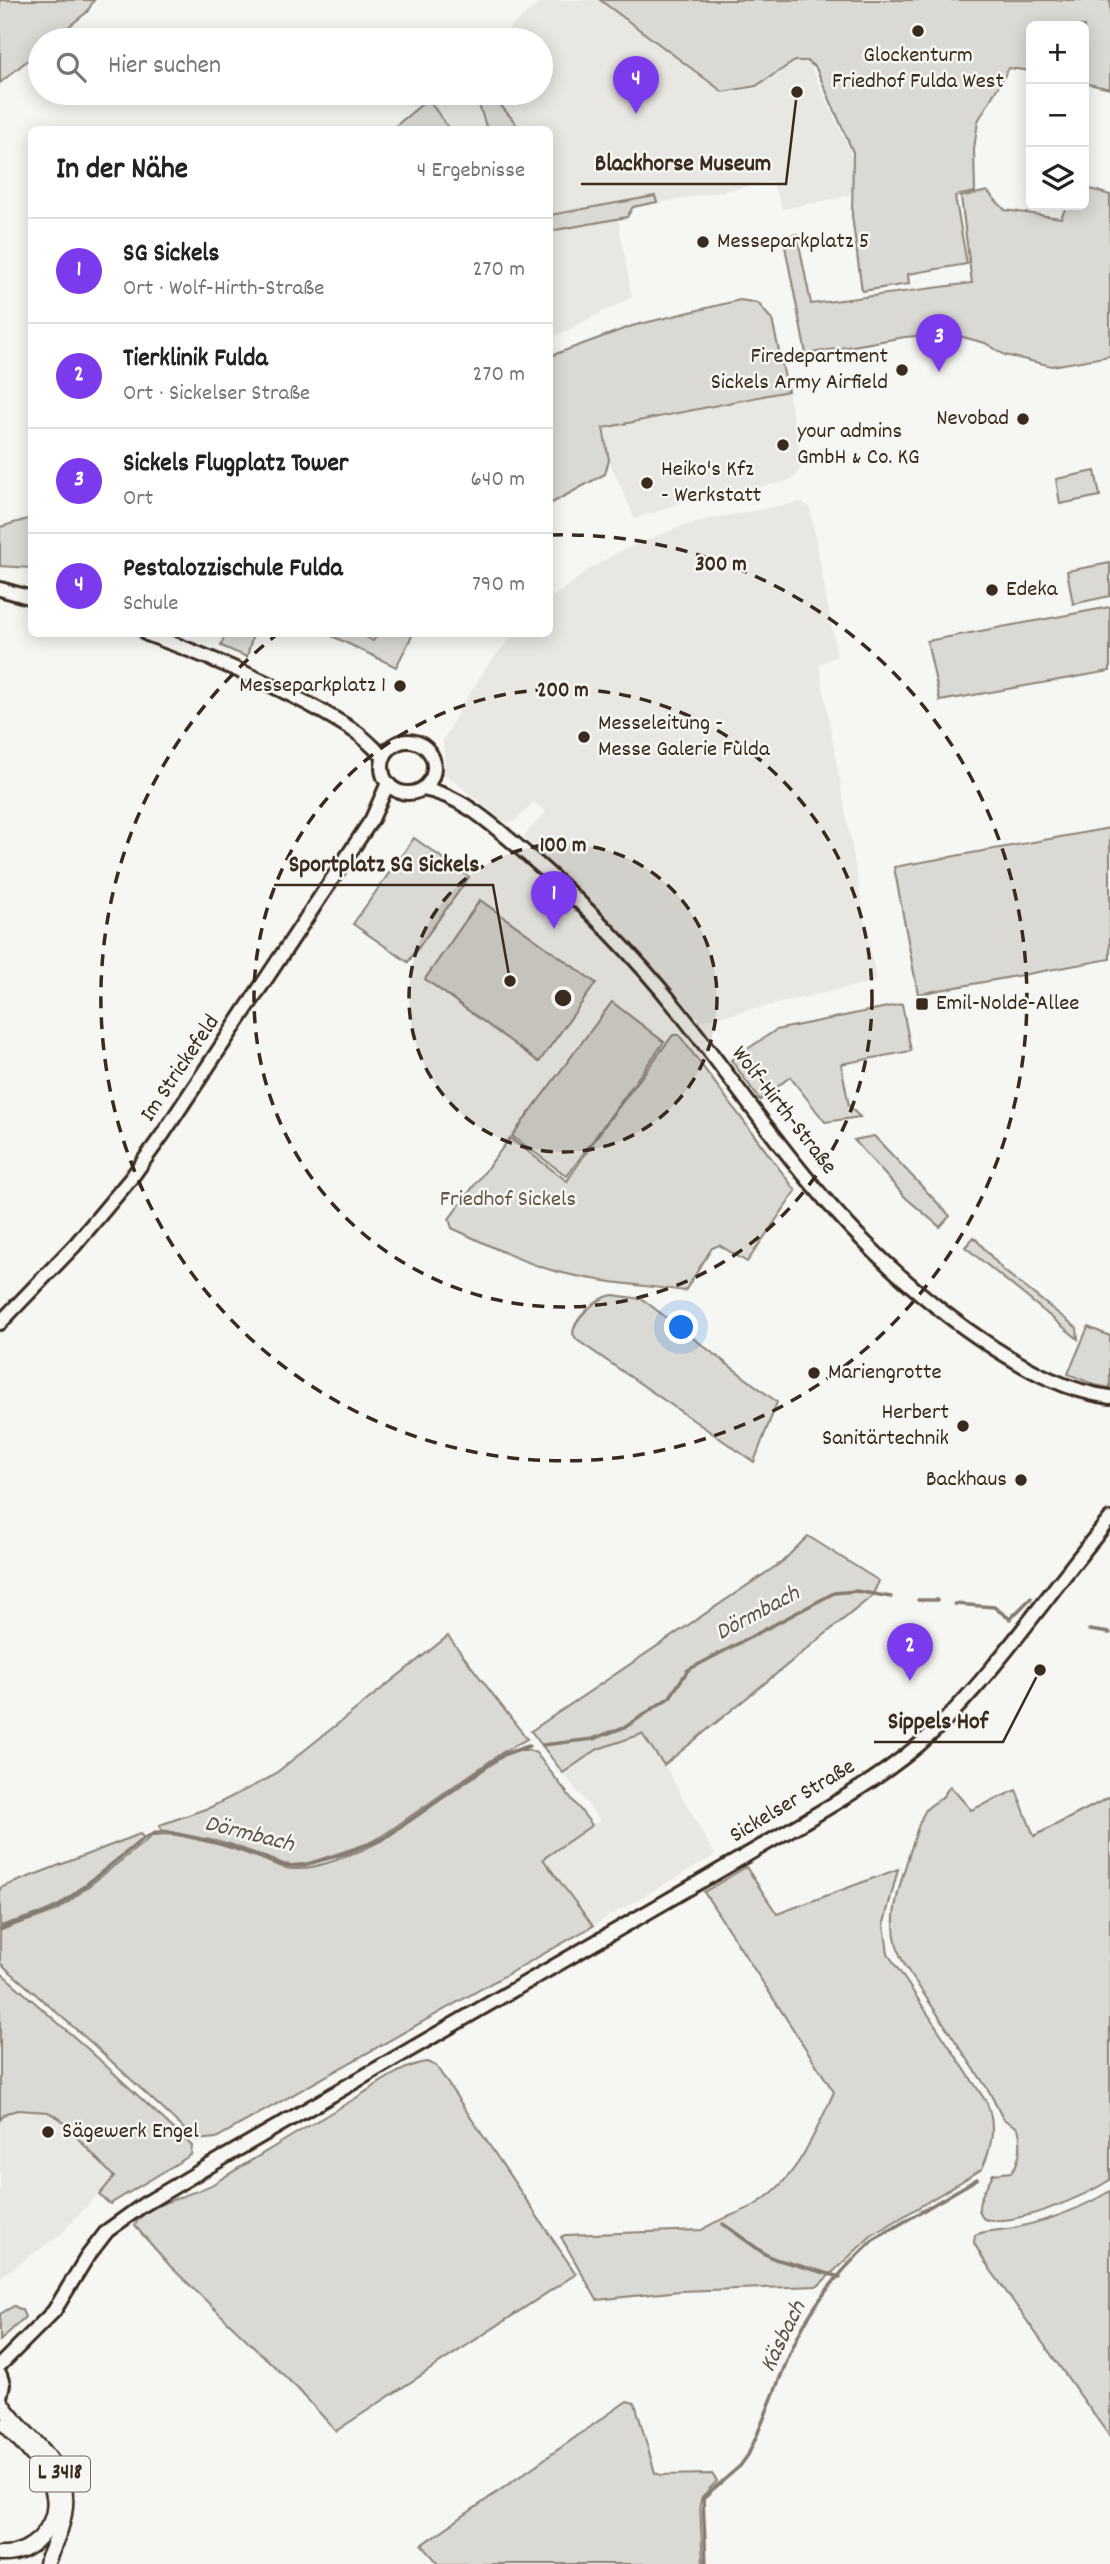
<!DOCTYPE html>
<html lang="de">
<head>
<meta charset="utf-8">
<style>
	:root { --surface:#fff; --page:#f6f6f6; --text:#222; --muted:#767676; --line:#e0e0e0; --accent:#7c3aed }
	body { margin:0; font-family:Dekko,sans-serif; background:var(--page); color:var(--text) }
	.controls { position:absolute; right:21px; top:21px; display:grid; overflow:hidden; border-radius:10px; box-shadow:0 4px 18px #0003 }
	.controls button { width:63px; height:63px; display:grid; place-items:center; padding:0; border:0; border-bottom:2px solid var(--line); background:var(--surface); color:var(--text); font:35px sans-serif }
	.you { position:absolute; left:682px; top:1328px; width:24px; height:24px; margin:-18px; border:5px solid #fff; border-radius:50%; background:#1a73e8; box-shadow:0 0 0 10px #1a73e833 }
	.badge { display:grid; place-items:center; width:46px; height:46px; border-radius:50%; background:var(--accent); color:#fff; font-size:23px; font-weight:700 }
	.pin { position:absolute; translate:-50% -58px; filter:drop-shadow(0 2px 4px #0008) }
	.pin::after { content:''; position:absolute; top:37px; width:24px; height:21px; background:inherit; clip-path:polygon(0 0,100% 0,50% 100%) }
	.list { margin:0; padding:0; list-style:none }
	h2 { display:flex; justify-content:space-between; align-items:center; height:91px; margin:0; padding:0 28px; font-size:30px }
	h2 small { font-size:23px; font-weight:400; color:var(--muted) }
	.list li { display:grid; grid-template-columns:46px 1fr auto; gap:21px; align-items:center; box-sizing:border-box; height:105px; padding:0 28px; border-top:2px solid var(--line) }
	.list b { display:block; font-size:26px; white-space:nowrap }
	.list p { margin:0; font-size:23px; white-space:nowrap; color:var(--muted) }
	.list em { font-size:23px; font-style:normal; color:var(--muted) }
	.icon { flex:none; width:38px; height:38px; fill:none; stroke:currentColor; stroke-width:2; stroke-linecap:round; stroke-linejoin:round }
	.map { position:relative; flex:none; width:1110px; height:2564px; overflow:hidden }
	.search { position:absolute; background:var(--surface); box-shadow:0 4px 18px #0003; left:28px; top:28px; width:525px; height:77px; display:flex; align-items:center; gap:18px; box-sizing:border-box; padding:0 24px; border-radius:38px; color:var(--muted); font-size:26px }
	.panel { position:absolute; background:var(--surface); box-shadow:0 4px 18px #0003; left:28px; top:126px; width:525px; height:511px; border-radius:10px }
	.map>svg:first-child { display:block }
	.built { fill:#e8e7e2 }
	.green { fill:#dad9d3; stroke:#8a8278; stroke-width:2 }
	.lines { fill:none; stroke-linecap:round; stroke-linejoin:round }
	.stream { stroke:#857a71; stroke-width:3.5 }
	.secondary-casing { stroke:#3b2a1e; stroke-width:18 }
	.primary-casing { stroke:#3b2a1e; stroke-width:19 }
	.secondary { stroke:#f6f6f2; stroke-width:12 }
	.primary { stroke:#f6f6f2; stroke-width:14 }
	.ring { fill:none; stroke:#3b2a1e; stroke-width:3.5; stroke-dasharray:12 9 }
	.poi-dot { fill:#3b2a1e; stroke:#f6f6f2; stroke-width:2.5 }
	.labels { text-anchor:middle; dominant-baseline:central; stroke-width:5; stroke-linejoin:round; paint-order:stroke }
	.shield { fill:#f6f6f2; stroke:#73675e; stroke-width:2 }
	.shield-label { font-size:21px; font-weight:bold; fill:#3b2a1e }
	.poi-label { font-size:23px; fill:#3b2a1e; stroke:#f6f6f2; text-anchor:start }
	.street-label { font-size:23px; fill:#3b2a1e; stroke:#f6f6f2 }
	.park-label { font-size:23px; fill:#63564b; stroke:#f6f6f2 }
	.water-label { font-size:24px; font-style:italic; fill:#605248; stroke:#f6f6f2 }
	.centre { fill:#3b2a1e; stroke:#f6f6f2; stroke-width:3.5 }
	.ring-label { font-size:21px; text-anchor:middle; font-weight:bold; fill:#3b2a1e; stroke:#f6f6f2; stroke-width:5; stroke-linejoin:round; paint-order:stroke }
	.leader { fill:none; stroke:#3b2a1e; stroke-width:2.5 }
	.callout-dot { fill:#3b2a1e; stroke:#f6f6f2; stroke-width:2.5 }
	.callout-label { font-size:24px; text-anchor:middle; font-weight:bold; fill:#3b2a1e; stroke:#f6f6f2; stroke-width:5; stroke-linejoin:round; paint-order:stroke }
</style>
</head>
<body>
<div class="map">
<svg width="1110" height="2564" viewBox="0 0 1110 2564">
	<rect width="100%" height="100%" fill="#f6f6f2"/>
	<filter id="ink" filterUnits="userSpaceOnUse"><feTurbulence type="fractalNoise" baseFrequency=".0143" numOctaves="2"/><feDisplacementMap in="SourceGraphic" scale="14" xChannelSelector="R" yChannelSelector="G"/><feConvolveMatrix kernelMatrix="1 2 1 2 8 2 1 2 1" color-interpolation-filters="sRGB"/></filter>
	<g filter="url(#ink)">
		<g class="built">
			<polygon points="542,0 598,0 724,94 756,88 796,62 809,63 850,151 856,185 848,196 783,209 772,182 633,208 618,219 632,297 550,339 550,130 449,129 428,99 435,93 541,93 541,40 496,40"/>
			<polygon points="788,391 801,459 801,467 795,477 785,482 685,501 635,519 609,460 602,428"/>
			<polygon points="802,502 810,508 837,656 819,664 876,981 701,1021 599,910 523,837 546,812 534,802 516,820 509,823 502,820 445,774 443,740 460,709 488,665 514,634 550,634 550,599 591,568 618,552 674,529 710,519"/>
			<polygon points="642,1734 668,1771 715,1855 594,1925 544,1859 600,1820 563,1773 598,1749"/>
			<polygon points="31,2109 47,2112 59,2118 114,2177 60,2235 0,2277 0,2120 6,2113"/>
		</g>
		<g class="green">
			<polygon points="0,0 94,0 87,12 52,40 40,40 40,50 0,83"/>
			<polygon points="600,0 1110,0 1110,89 1084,83 1084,26 1031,26 1031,71 1009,68 978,121 974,149 975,192 955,196 967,264 908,274 909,284 862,291 852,216 853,152 816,68 807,61 795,61 756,86 723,92"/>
			<polygon points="475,93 490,93 515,122 517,129 487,129"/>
			<polygon points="428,99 449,129 392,129"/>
			<polygon points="1084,187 1110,195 1110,356 1052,366 1005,355 985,343 948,333 905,337 806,354 783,236 797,234 811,304 972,283 961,197 987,191 1005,210 1061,218 1067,205 1084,205"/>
			<polygon points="655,196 657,202 633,207 627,217 550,231 550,215"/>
			<polygon points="740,300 758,303 772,320 788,391 603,428 609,460 605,474 550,504 550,356 632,326"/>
			<polygon points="1095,471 1100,496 1060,504 1056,479"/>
			<polygon points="31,518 31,568 0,566 0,527"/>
			<polygon points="1110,563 1110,596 1073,604 1067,571"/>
			<polygon points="1110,607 1110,671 940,701 927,641"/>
			<polygon points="225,634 253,634 247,657 221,646"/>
			<polygon points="328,634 361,634 373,641 378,634 413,634 396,667"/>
			<polygon points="1110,828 1110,959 918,994 894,867"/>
			<polygon points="414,838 469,877 408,962 353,924"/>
			<polygon points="480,900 596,983 539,1062 425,979"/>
			<polygon points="612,1002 664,1042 567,1176 512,1136"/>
			<polygon points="902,1004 911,1051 841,1064 849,1106 860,1117 825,1122 790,1077 760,1100 731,1060 776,1030"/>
			<path d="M673 1035H679L796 1191 747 1262 719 1245 712 1248 685 1291C640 1285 594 1282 551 1270 517 1260 484 1243 452 1228L449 1219 510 1138 567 1181 603 1128Z"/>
			<polygon points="874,1136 950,1216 940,1227 906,1198 854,1140"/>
			<polygon points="974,1237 1003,1270 1077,1328 1078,1339 965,1247"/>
			<path d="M613 1295 642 1299 777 1402 754 1462 577 1340 573 1334C573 1319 598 1297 613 1295Z"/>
			<polygon points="1088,1327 1110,1336 1110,1388 1095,1385 1068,1374"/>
			<polygon points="808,1536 879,1581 872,1596 664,1765 642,1734 598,1749 563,1773 531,1731 782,1562"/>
			<polygon points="448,1636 527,1739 503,1752 382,1836 369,1843 309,1863 292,1865 284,1864 230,1844 161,1830 160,1825 211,1807 271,1777"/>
			<path d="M518 1750H529L536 1753 592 1825 543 1859 593 1926 216 2138 196 2140 94 2045 0 1963V1931C20 1921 42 1919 61 1908L152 1836C177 1828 237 1850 262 1859 272 1863 282 1869 293 1869 320 1869 362 1851 385 1839L505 1755Z"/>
			<path d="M950 1786 971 1810 1016 1790 1034 1836 1110 1797V2180C1083 2197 1014 2227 984 2219 971 2207 987 2187 993 2174L1011 2172C1021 2162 1022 2141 1018 2128L1003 2119 989 2091 905 1966C884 1927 897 1894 909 1855 914 1841 917 1826 924 1813 927 1806 934 1804 940 1799 944 1796 947 1790 950 1786Z"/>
			<polygon points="140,1834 144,1838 59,1905 44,1912 0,1926 0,1888"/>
			<path d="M746 1867 777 1914 898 1869 884 1923 888 1954 987 2103C996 2126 992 2147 982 2169L871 2236 818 2286 680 2291 597 2300 561 2237 565 2235 702 2230C718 2218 737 2215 755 2205 797 2180 814 2135 834 2092L704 1892Z"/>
			<polygon points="0,1972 89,2050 192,2146 191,2155 110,2204 99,2195 114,2177 59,2118 48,2112 18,2110 6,2113 0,2120"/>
			<path d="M427 2062 436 2066 576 2274 336 2431 297 2388 171 2267 135 2226C140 2205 194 2195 213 2184 260 2155 308 2126 356 2098 375 2086 405 2064 427 2062Z"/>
			<path d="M1110 2191V2437L985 2262 974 2243 975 2235C988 2229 1004 2231 1018 2227 1050 2220 1082 2208 1110 2191Z"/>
			<polygon points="14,2306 22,2310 25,2317 0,2341 0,2314"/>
			<polygon points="627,2401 635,2403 655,2473 661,2475 712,2474 717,2481 702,2497 700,2504 703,2564 439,2564 422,2545"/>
		</g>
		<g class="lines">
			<g class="stream">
				<polyline points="918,1600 937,1600"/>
				<polyline points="955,1604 994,1607 1010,1619 1031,1598"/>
				<polyline points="1089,1630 1110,1633"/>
				<polyline points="543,1745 593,1739 627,1726 670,1697 688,1670 834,1593 856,1591 891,1597"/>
				<path d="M0 1929C19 1919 41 1917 60 1906L144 1838 158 1832H168L229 1846 284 1866H301L347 1853 384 1838 504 1754 529 1746"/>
				<polyline points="723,2224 765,2254 775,2259 840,2277"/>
				<path d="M706 2564 703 2498 740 2466 748 2455C767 2415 780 2373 799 2334 816 2300 845 2266 873 2240L977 2179"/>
			</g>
			<defs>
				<g id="secondary">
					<polyline points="0,589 32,598"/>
					<path d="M147 634C216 659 293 691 356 732 366 739 375 749 384 757"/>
					<circle cx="408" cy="767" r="26"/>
					<path d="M423 789C463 795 499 831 529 856 582 902 633 954 677 1009 721 1064 761 1123 806 1177 860 1243 923 1302 994 1348 1030 1371 1067 1391 1110 1397"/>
					<polyline points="0,1323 75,1245 132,1177 163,1134 372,819 388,783"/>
					<path d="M0 2365 54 2311 87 2257 107 2231 143 2205 209 2166 800 1824C846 1797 893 1770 932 1733 999 1669 1050 1590 1110 1519"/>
					<polyline points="0,2375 3,2384 0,2397"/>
				</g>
				<g id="primary">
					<path d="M0 2401C9 2417 23 2429 35 2442 78 2485 69 2513 46 2564"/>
					<path d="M0 2554C15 2555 29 2549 40 2538 78 2496 34 2456 6 2425"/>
				</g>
			</defs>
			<use href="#secondary" class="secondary-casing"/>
			<use href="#primary" class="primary-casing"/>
			<use href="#secondary" class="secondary"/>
			<use href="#primary" class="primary"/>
		</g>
	</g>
	<circle cx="563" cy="998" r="154" fill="#3b2a1e" fill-opacity=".12"/>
	<g class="ring">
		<circle cx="563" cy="998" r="154"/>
		<circle cx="563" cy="998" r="309"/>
		<path d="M551 535A463 463 0 1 1 275 636"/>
	</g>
	<g class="poi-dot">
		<circle cx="918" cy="31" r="7"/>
		<circle cx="703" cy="242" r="7"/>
		<circle cx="902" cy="370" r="7"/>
		<circle cx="1023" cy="419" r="7"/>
		<circle cx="783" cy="445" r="7"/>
		<circle cx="647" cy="483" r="7"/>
		<circle cx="992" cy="590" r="7"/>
		<circle cx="400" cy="686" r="7"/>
		<circle cx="584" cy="737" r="7"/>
		<rect x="915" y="997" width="14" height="14" rx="3.5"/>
		<circle cx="814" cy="1373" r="7"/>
		<circle cx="963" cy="1426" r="7"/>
		<circle cx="1021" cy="1480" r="7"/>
		<circle cx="48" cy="2132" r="7"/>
	</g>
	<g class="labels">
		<rect class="shield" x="30" y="2456.5" width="60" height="35" rx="5"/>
		<g class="shield-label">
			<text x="60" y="2474">L 3418</text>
		</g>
		<g class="poi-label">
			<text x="918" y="56" text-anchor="middle">Glockenturm<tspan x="918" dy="26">Friedhof Fulda West</tspan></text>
			<text x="717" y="242">Messeparkplatz 5</text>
			<text x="888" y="357" text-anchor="end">Firedepartment<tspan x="888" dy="26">Sickels Army Airfield</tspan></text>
			<text x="1009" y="419" text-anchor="end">Nevobad</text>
			<text x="797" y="432">your admins<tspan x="797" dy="26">GmbH &amp; Co. KG</tspan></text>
			<text x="661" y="470">Heiko's Kfz<tspan x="661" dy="26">- Werkstatt</tspan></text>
			<text x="1006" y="590">Edeka</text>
			<text x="386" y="686" text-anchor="end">Messeparkplatz 1</text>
			<text x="598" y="724">Messeleitung -<tspan x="598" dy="26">Messe Galerie Fulda</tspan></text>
			<text x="936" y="1004">Emil-Nolde-Allee</text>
			<text x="828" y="1373">Mariengrotte</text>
			<text x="949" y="1413" text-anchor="end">Herbert<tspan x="949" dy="26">Sanitärtechnik</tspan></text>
			<text x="1007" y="1480" text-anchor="end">Backhaus</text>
			<text x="62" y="2132">Sägewerk Engel</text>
		</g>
		<g class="street-label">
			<text transform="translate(181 1069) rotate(-56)">Im Strickefeld</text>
			<text transform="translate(783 1111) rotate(52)">Wolf-Hirth-Straße</text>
			<text transform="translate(793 1802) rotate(-31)">Sickelser Straße</text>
		</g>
		<g class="park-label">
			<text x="508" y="1200">Friedhof Sickels</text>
		</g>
		<g class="water-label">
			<text transform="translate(758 1614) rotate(-28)">Dörmbach</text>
			<text transform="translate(249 1835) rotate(14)">Dörmbach</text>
			<text transform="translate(784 2337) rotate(-64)">Käsbach</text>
		</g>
	</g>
	<circle cx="563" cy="998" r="10" class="centre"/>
	<g class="ring-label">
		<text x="721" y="570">300 m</text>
		<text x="563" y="696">200 m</text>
		<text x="563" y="851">100 m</text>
	</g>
	<path class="leader" d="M797 92L786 184H581M510 981L493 885H274M1040 1670L1003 1742H874"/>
	<g class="callout-dot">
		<circle cx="797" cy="92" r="7"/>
		<circle cx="510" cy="981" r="7"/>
		<circle cx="1040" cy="1670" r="7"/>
	</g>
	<g class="callout-label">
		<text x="683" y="170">Blackhorse Museum</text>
		<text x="384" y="871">Sportplatz SG Sickels</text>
		<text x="938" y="1728">Sippels Hof</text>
	</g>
</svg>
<div class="controls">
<button>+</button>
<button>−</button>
<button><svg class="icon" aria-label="layers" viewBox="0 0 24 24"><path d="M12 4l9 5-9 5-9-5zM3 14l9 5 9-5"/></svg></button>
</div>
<div class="you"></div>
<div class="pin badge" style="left:554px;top:929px">1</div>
<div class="pin badge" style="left:910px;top:1681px">2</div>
<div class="pin badge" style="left:939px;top:372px">3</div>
<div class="pin badge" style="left:636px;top:114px">4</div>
<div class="search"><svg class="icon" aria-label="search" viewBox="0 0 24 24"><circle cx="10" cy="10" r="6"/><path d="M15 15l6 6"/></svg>Hier suchen</div>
<section class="panel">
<h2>In der Nähe<small>4 Ergebnisse</small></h2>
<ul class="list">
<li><span class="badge">1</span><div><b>SG Sickels</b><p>Ort · Wolf-Hirth-Straße</p></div><em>270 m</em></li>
<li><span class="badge">2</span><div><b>Tierklinik Fulda</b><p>Ort · Sickelser Straße</p></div><em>270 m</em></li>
<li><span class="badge">3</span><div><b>Sickels Flugplatz Tower</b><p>Ort</p></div><em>640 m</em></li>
<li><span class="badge">4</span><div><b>Pestalozzischule Fulda</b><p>Schule</p></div><em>790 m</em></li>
</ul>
</section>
</div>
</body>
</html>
